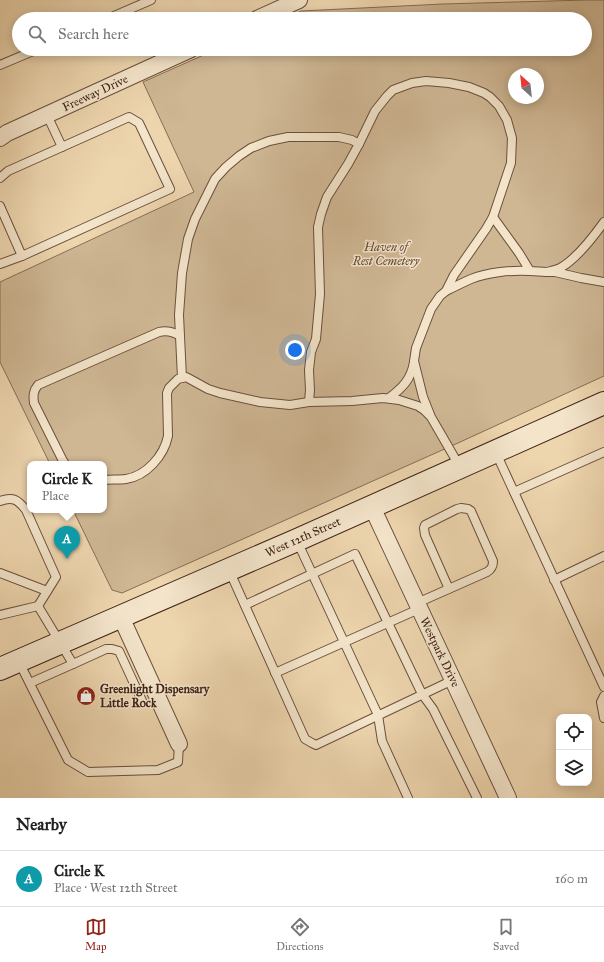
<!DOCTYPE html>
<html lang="en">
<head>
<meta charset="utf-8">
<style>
	:root { --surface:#fff; --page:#f6f6f6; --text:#222; --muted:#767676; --line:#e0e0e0; --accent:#8f2418 }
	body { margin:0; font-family:"IM FELL Great Primer",serif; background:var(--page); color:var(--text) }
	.controls { position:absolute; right:12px; bottom:12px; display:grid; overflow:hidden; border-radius:8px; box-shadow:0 2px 10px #0003 }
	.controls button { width:36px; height:36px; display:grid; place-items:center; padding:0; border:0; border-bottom:1px solid var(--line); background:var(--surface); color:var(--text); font:20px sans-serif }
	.compass { position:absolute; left:508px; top:68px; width:36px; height:36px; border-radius:50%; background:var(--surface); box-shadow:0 2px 10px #0003; rotate:333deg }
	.you { position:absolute; left:295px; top:350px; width:14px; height:14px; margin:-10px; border:3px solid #fff; border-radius:50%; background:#1a73e8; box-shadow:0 0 0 6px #1a73e833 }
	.badge { display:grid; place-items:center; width:26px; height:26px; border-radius:50%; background:var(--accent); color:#fff; font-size:13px; font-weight:700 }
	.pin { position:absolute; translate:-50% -33px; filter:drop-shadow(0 1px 2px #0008) }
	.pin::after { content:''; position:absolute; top:21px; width:14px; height:12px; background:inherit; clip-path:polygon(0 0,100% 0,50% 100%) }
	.popup { position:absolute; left:27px; top:461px; width:80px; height:52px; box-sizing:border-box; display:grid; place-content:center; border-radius:8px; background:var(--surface); filter:drop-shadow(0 1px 3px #0005); font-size:13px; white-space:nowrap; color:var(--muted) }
	.popup b { font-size:15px; color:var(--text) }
	.popup::after { content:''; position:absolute; left:50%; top:100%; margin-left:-8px; border:8px solid transparent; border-top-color:var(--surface) }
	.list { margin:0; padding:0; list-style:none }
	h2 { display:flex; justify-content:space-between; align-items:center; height:52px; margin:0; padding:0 16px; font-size:17px }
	h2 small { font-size:13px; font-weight:400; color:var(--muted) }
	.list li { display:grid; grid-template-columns:26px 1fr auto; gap:12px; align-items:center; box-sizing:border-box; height:56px; padding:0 16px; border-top:1px solid var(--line) }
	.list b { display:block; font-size:15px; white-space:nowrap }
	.list p { margin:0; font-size:13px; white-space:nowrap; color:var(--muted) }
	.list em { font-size:13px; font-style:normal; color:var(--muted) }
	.icon { flex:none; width:22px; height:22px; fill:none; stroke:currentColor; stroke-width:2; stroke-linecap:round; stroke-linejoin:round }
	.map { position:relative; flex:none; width:604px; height:798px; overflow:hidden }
	.search { position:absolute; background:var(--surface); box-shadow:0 2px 10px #0003; left:12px; right:12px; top:12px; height:44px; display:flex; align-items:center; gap:10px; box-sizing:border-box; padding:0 14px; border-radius:22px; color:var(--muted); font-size:15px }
	.sheet { height:108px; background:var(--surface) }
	nav { display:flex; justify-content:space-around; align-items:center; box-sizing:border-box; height:56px; border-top:1px solid var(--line); background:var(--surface); font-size:11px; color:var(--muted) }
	nav a { display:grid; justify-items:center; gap:2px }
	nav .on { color:var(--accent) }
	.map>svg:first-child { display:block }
	.green { fill:#cfb794; stroke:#876d56; fill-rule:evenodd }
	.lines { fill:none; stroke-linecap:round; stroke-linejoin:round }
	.service-casing { stroke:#6a503d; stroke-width:10 }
	.minor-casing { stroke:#6a503d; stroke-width:18 }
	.secondary-casing { stroke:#3f2317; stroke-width:24 }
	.service { stroke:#f3e4ca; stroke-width:8 }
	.minor { stroke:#f3e4ca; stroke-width:16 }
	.secondary { stroke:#f3e4ca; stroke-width:22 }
	.labels { text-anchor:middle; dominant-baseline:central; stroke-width:3; stroke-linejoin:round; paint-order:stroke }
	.street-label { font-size:12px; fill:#3f2317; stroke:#f3e4ca }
	.park-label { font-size:12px; font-style:italic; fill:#634836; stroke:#f3e4ca }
	.poi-label { font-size:12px; font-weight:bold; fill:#3f2317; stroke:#f3e4ca; text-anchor:start }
</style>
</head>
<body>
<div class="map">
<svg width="604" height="798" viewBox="0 0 604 798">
	<rect width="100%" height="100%" fill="#edd5ae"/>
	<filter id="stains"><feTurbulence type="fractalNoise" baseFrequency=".005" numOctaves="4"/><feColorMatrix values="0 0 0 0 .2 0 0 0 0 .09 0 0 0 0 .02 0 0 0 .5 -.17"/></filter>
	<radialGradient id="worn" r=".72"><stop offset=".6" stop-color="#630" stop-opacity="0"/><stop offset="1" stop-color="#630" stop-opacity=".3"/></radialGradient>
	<path class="green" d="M587 0H604V376L458 443 122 593 112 590 73 510H104V464H50L0 362V282L194 192 143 82 217 49H585V19H284L301 11 443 4ZM514 74H538V98H514Z"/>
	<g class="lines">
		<defs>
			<g id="service">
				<polyline points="107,19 151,0"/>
				<polyline points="0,65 38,49"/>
				<polyline points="47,115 62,147"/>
				<polyline points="0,178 8,171 129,117 139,123 170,189 22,256 0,264"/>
				<polyline points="0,206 22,256"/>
				<polyline points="493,217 519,253 530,271 547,272"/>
				<path d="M604 222C594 236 575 260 560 268 556 270 551 271 547 272H555L581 278 604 282"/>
				<path d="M446 291C454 287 462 283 471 279 488 272 512 270 530 271"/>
				<polyline points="182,378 179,315 182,273 188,239 195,219 215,179 226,167 239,156 251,148 269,141 288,137 339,137 352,140 359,144"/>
				<path d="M389 398C402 388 411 380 414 362"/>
				<polyline points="309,402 310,390 309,370 311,352 316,339 320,294 318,227 321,214 327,197 348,164 359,144 375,111 387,96 393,90 412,83 426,81 449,83 469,87 484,93 490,97 499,106 507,120 512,138 511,163 493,217 486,229 454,275 446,291 440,296 431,309 416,348 414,361 423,397 431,417 460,467"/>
				<polyline points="496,453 604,687"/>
				<path d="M65 464 62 459 34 403C33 396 33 391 38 385L159 332C167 330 172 332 179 335"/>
				<path d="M104 480C111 479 119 480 126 479 146 476 164 456 168 436L167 393 169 388 178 379 186 377 208 389 220 393 260 402 290 405 309 402 352 401 383 398 399 400 418 406 424 410 429 415"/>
				<polyline points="514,492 604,452"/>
				<path d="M0 501C13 496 18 500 26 510L56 577 38 606"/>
				<polyline points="297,541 378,715 382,741 408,798"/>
				<polyline points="229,570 305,739 312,743 316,745 453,680"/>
				<polyline points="0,573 47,591"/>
				<polyline points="554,580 604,556"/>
				<path d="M417 603 487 572C492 569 493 566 493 561L471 511 468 509 461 508 457 509 425 525 424 528 425 535 449 589"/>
				<polyline points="245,605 355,554 422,694 433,709 477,798"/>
				<polyline points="0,615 38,606 73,664 106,649 112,649 119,651 143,703"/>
				<polyline points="19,662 68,760 88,772 158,770 178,762 179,744"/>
				<polyline points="275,673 419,609"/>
				<polyline points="30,683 73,664"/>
				<polyline points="604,696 601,702 604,718"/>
			</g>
			<g id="minor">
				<polyline points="257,19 299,0"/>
				<polyline points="0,138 7,133 191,49"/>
				<polyline points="372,507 453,680 508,798"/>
				<polyline points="121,617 179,744"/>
			</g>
			<polyline id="secondary" points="0,669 297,540 604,403"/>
		</defs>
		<use href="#service" class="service-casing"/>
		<use href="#minor" class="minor-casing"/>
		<use href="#secondary" class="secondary-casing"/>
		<use href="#service" class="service"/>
		<use href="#minor" class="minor"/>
		<use href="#secondary" class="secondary"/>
	</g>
	<defs>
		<symbol id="shop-disc" viewBox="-11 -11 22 22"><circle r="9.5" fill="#8f2418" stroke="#f3e4ca"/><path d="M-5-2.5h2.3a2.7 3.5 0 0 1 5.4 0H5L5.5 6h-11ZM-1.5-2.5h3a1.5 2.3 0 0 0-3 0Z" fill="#fff"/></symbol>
	</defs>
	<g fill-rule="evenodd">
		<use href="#shop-disc" x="75" y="685" width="22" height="22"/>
	</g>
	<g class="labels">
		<g class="street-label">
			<text transform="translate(95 93) rotate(-25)">Freeway Drive</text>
			<text transform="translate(303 537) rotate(-24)">West 12th Street</text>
			<text transform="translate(440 652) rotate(64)">Westpark Drive</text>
		</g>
		<g class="park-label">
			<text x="386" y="247">Haven of<tspan x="386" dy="14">Rest Cemetery</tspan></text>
		</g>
		<g class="poi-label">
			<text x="100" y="689">Greenlight Dispensary<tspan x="100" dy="14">Little Rock</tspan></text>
		</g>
	</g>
	<rect width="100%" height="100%" filter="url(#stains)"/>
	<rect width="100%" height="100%" fill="url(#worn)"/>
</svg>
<div class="controls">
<button><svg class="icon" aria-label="locate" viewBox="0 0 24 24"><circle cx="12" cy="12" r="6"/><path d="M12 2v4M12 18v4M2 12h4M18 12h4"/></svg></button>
<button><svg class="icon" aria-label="layers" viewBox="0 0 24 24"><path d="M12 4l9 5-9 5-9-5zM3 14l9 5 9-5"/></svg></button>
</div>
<svg class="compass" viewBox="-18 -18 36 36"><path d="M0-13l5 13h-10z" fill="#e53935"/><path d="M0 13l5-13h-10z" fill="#767676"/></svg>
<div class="you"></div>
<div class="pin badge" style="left:67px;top:559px;background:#0f9aa8">A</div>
<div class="popup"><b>Circle K</b>Place</div>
<div class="search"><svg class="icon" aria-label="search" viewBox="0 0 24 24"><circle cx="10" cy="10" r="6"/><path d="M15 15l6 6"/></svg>Search here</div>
</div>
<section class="sheet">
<h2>Nearby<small></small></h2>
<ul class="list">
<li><span class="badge" style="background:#0f9aa8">A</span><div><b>Circle K</b><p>Place · West 12th Street</p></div><em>160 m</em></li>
</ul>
</section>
<nav>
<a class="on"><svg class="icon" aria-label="map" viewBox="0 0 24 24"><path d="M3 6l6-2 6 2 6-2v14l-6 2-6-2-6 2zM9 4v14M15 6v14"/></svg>Map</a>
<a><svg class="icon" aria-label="directions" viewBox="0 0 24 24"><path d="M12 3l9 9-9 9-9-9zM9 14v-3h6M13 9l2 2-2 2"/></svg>Directions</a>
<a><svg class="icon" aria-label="saved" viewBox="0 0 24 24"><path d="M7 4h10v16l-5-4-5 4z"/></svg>Saved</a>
</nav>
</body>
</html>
